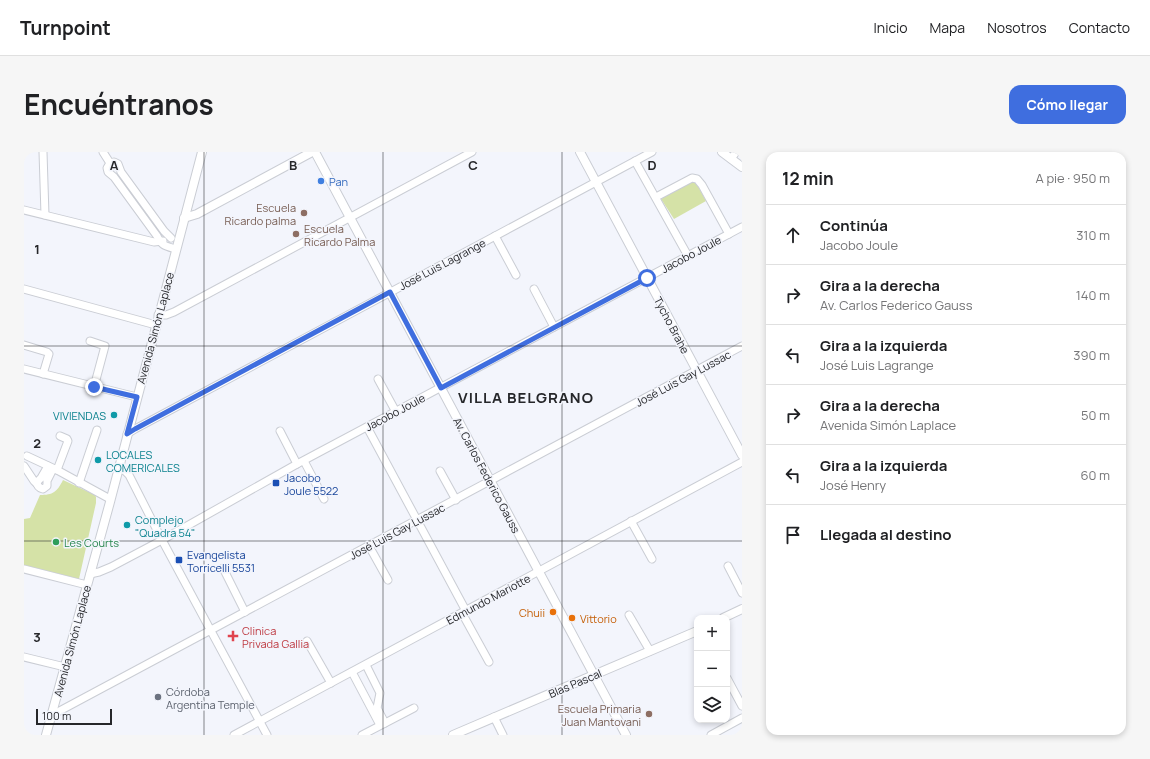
<!DOCTYPE html>
<html lang="es">
<head>
<meta charset="utf-8">
<style>
	:root { --surface:#fff; --page:#f6f6f6; --text:#202124; --muted:#757577; --line:#e0e0e0; --accent:#3f6edf }
	body { margin:0; font-family:Manrope,sans-serif; background:var(--page); color:var(--text) }
	.controls { position:absolute; right:12px; bottom:12px; display:grid; overflow:hidden; border-radius:8px; box-shadow:0 2px 6px #0003 }
	.controls button { width:36px; height:36px; display:grid; place-items:center; padding:0; border:0; border-bottom:1px solid var(--line); background:var(--surface); color:var(--text); font:20px sans-serif }
	.scale { position:absolute; left:12px; bottom:10px; width:76px; box-sizing:border-box; padding-left:4px; border:2px solid #26272a; border-top:0; font-size:11px; line-height:14px; white-space:nowrap; color:#26272a; -webkit-text-stroke:3px #f3f5fc; paint-order:stroke }
	.stop { position:absolute; width:12px; height:12px; margin:-9px; border:3px solid #3f6edf; border-radius:50%; background:#fff }
	.stop.end { background:#3f6edf; border-color:#fff; box-shadow:0 1px 4px #0008 }
	.list { margin:0; padding:0; list-style:none }
	h2 { display:flex; justify-content:space-between; align-items:center; height:52px; margin:0; padding:0 16px; font-size:17px }
	h2 small { font-size:13px; font-weight:400; color:var(--muted) }
	.list li { display:grid; grid-template-columns:26px 1fr auto; gap:12px; align-items:center; box-sizing:border-box; height:60px; padding:0 16px; border-top:1px solid var(--line) }
	.list b { display:block; font-size:15px; white-space:nowrap }
	.list p { margin:0; font-size:13px; white-space:nowrap; color:var(--muted) }
	.list em { font-size:13px; font-style:normal; color:var(--muted) }
	.icon { flex:none; width:22px; height:22px; fill:none; stroke:currentColor; stroke-width:2; stroke-linecap:round; stroke-linejoin:round }
	.map { position:relative; flex:none; width:718px; height:583px; overflow:hidden; border-radius:12px }
	header { display:flex; align-items:center; gap:24px; box-sizing:border-box; height:56px; padding:0 20px; background:var(--surface); border-bottom:1px solid var(--line) }
	header strong { font-size:19px }
	nav { display:flex; gap:22px; margin-inline-start:auto; font-size:14px }
	.intro { display:flex; align-items:center; justify-content:space-between; box-sizing:border-box; height:96px; padding:0 24px }
	h1 { margin:0; font-size:28px }
	.button { padding:10px 18px; border-radius:12px; background:var(--accent); color:#fff; font-size:14px; font-weight:700 }
	main { display:flex; gap:24px; padding:0 24px }
	aside { flex:1; background:var(--surface); border-radius:12px; box-shadow:0 2px 6px #0003 }
	.map>svg:first-child { display:block }
	.green { fill:#d5e2a7 }
	.lines { fill:none; stroke-linecap:round; stroke-linejoin:round }
	.minor-casing { stroke:#cacdd4; stroke-width:9 }
	.major-casing { stroke:#cacdd4; stroke-width:10 }
	.minor { stroke:#fff; stroke-width:7 }
	.major { stroke:#fff; stroke-width:8 }
	.route { stroke:#3f6edf; stroke-width:5 }
	.grid { fill:none; stroke:#26272a; stroke-width:1; stroke-opacity:0.55 }
	.shop-dot { fill:#3f7fe0; stroke:#f3f5fc; stroke-width:1.5 }
	.education-dot { fill:#8d6e63; stroke:#f3f5fc; stroke-width:1.5 }
	.culture-dot { fill:#0f9aa8; stroke:#f3f5fc; stroke-width:1.5 }
	.transit-dot { fill:#1a4fb4; stroke:#f3f5fc; stroke-width:1.5 }
	.leisure-dot { fill:#2e9e5b; stroke:#f3f5fc; stroke-width:1.5 }
	.food-dot { fill:#e8710a; stroke:#f3f5fc; stroke-width:1.5 }
	.health-dot { fill:#e0444e; stroke:#f3f5fc; stroke-width:1.5 }
	.worship-dot { fill:#6b7280; stroke:#f3f5fc; stroke-width:1.5 }
	.labels { text-anchor:middle; dominant-baseline:central; stroke-width:3; stroke-linejoin:round; paint-order:stroke }
	.shop-label { font-size:11px; fill:#366cbe; stroke:#f3f5fc; text-anchor:start }
	.education-label { font-size:11px; fill:#785e54; stroke:#f3f5fc; text-anchor:end }
	.street-label { font-size:11px; fill:#26272a; stroke:#f3f5fc }
	.culture-label { font-size:11px; fill:#0d838f; stroke:#f3f5fc; text-anchor:start }
	.transit-label { font-size:11px; fill:#164399; stroke:#f3f5fc; text-anchor:start }
	.leisure-label { font-size:11px; fill:#27864d; stroke:#f3f5fc; text-anchor:start }
	.food-label { font-size:11px; fill:#c56008; stroke:#f3f5fc; text-anchor:end }
	.health-label { font-size:11px; fill:#be3a42; stroke:#f3f5fc; text-anchor:start }
	.worship-label { font-size:11px; fill:#5b616d; stroke:#f3f5fc; text-anchor:start }
	.district-label { font-size:15px; font-weight:bold; letter-spacing:1px; fill:#26272a; stroke:#f3f5fc }
	.grid-label { font-size:13px; text-anchor:middle; font-weight:bold; fill:#26272a; stroke:#f3f5fc; stroke-width:3; stroke-linejoin:round; paint-order:stroke }
</style>
</head>
<body>
<header>
<strong>Turnpoint</strong>
<nav><a>Inicio</a><a>Mapa</a><a>Nosotros</a><a>Contacto</a></nav>
</header>
<div class="intro"><h1>Encuéntranos</h1><a class="button">Cómo llegar</a></div>
<main>
<div class="map">
<svg width="718" height="583" viewBox="0 0 718 583">
	<rect width="100%" height="100%" fill="#f3f5fc"/>
	<g class="green">
		<polygon points="667,29 673,32 682,49 650,67 637,47"/>
		<path d="M39 328 71 343 72 345V351L55 427 0 413V367L6 366 16 343C29 343 33 340 39 328Z"/>
	</g>
	<g class="lines">
		<defs>
			<g id="minor">
				<polyline points="19,0 21,63"/>
				<polyline points="79,0 86,11"/>
				<polyline points="707,7 712,0"/>
				<polyline points="611,9 664,104"/>
				<polyline points="632,45 668,26 673,27 678,33 705,82"/>
				<polyline points="0,58 130,90 139,89"/>
				<polyline points="471,84 492,123"/>
				<path d="M147 86 140 79 97 20 94 12 90 10 86 11 83 16 84 20 90 25 133 84C138 94 141 94 152 97"/>
				<polyline points="0,137 132,173"/>
				<polyline points="510,137 530,175"/>
				<polyline points="134,163 142,163 150,160 448,0"/>
				<polyline points="66,189 81,194 70,235"/>
				<polyline points="0,193 23,200 25,202 19,222"/>
				<polyline points="0,217 113,245"/>
				<polyline points="354,227 372,260"/>
				<polyline points="343,275 442,459"/>
				<polyline points="256,279 273,312"/>
				<polyline points="103,282 111,277 628,0"/>
				<polyline points="3,304 33,318 86,347"/>
				<polyline points="280,309 300,347"/>
				<polyline points="0,314 10,329 13,332"/>
				<path d="M24 314 17 326 13 330C13 334 15 336 19 337L23 334V329L29 317"/>
				<polyline points="94,316 101,319 105,323 138,388 243,583"/>
				<polyline points="33,318 44,289 43,287 36,284"/>
				<polyline points="416,319 432,348"/>
				<polyline points="55,331 73,278"/>
				<polyline points="607,369 628,407"/>
				<polyline points="345,394 364,428"/>
				<polyline points="704,414 718,441"/>
				<polyline points="199,416 221,460"/>
				<polyline points="0,417 63,433"/>
				<polyline points="66,422 75,420 87,415 138,388 273,312 718,75"/>
				<polyline points="438,461 465,510"/>
				<polyline points="605,463 626,499"/>
				<polyline points="283,489 307,531"/>
				<polyline points="0,505 41,515"/>
				<polyline points="342,513 356,541 353,556 361,571"/>
				<polyline points="328,520 356,573"/>
				<polyline points="703,526 718,554"/>
				<polyline points="28,563 718,194"/>
				<polyline points="470,565 479,583"/>
				<polyline points="210,583 718,310"/>
				<polyline points="338,583 390,556"/>
				<polyline points="687,583 718,566"/>
			</g>
			<g id="major">
				<polyline points="291,0 602,583"/>
				<polyline points="556,0 718,303"/>
				<polyline points="698,0 718,15"/>
				<polyline points="160,66 173,62 288,0"/>
				<polyline points="699,466 718,457"/>
				<polyline points="22,583 86,350 178,0"/>
				<polyline points="429,583 673,479"/>
			</g>
		</defs>
		<use href="#minor" class="minor-casing"/>
		<use href="#major" class="major-casing"/>
		<use href="#minor" class="minor"/>
		<use href="#major" class="major"/>
	</g>
	<g class="lines">
		<polyline class="route" points="70,235 113,245 103,282 111,277 366,140 417,236 623,126"/>
	</g>
	<path class="grid" d="M180 0V583M359 0V583M538 0V583M0 194H718M0 389H718"/>
	<circle class="shop-dot" cx="297" cy="29" r="4"/>
	<g class="education-dot">
		<circle cx="280" cy="61" r="4"/>
		<circle cx="272" cy="82" r="4"/>
		<circle cx="625" cy="562" r="4"/>
	</g>
	<g class="culture-dot">
		<circle cx="90" cy="263" r="4"/>
		<circle cx="74" cy="308" r="4"/>
		<circle cx="103" cy="373" r="4"/>
	</g>
	<g class="transit-dot">
		<rect x="248" y="327" width="8" height="8" rx="2"/>
		<rect x="151" y="404" width="8" height="8" rx="2"/>
	</g>
	<circle class="leisure-dot" cx="32" cy="390" r="4"/>
	<g class="food-dot">
		<circle cx="529" cy="460" r="4"/>
		<circle cx="548" cy="466" r="4"/>
	</g>
	<path class="health-dot" d="M207 478h4v4h4v4h-4v4h-4v-4h-4v-4h4z"/>
	<circle class="worship-dot" cx="134" cy="545" r="4"/>
	<g class="labels">
		<g class="shop-label">
			<text x="305" y="29">Pan</text>
		</g>
		<g class="education-label">
			<text x="272" y="55">Escuela<tspan x="272" dy="13">Ricardo palma</tspan></text>
			<text x="280" y="76" text-anchor="start">Escuela<tspan x="280" dy="13">Ricardo Palma</tspan></text>
			<text x="617" y="556">Escuela Primaria<tspan x="617" dy="13">Juan Mantovani</tspan></text>
		</g>
		<g class="street-label">
			<text transform="translate(667 102) rotate(-28)">Jacobo Joule</text>
			<text transform="translate(418 112) rotate(-28)">José Luis Lagrange</text>
			<text transform="translate(648 173) rotate(62)">Tycho Brahe</text>
			<text transform="translate(131 176) rotate(-75)">Avenida Simón Laplace</text>
			<text transform="translate(659 226) rotate(-28)">José Luis Gay Lussac</text>
			<text transform="translate(371 260) rotate(-28)">Jacobo Joule</text>
			<text transform="translate(463 323) rotate(62)">Av. Carlos Federico Gauss</text>
			<text transform="translate(373 379) rotate(-28)">José Luis Gay Lussac</text>
			<text transform="translate(464 447) rotate(-28)">Edmundo Mariotte</text>
			<text transform="translate(48 489) rotate(-75)">Avenida Simón Laplace</text>
			<text transform="translate(551 531) rotate(-23)">Blas Pascal</text>
		</g>
		<g class="culture-label">
			<text x="82" y="263" text-anchor="end">VIVIENDAS</text>
			<text x="82" y="302">LOCALES<tspan x="82" dy="13">COMERICALES</tspan></text>
			<text x="111" y="367">Complejo<tspan x="111" dy="13">"Quadra 54"</tspan></text>
		</g>
		<g class="transit-label">
			<text x="260" y="325">Jacobo<tspan x="260" dy="13">Joule 5522</tspan></text>
			<text x="163" y="402">Evangelista<tspan x="163" dy="13">Torricelli 5531</tspan></text>
		</g>
		<g class="leisure-label">
			<text x="40" y="390">Les Courts</text>
		</g>
		<g class="food-label">
			<text x="521" y="460">Chuii</text>
			<text x="556" y="466" text-anchor="start">Vittorio</text>
		</g>
		<g class="health-label">
			<text x="218" y="478">Clinica<tspan x="218" dy="13">Privada Gallia</tspan></text>
		</g>
		<g class="worship-label">
			<text x="142" y="539">Córdoba<tspan x="142" dy="13">Argentina Temple</tspan></text>
		</g>
		<g class="district-label">
			<text x="502" y="245">VILLA BELGRANO</text>
		</g>
	</g>
	<g class="grid-label">
		<text x="90" y="18">A</text>
		<text x="269" y="18">B</text>
		<text x="449" y="18">C</text>
		<text x="628" y="18">D</text>
		<text x="13" y="102">1</text>
		<text x="13" y="296">2</text>
		<text x="13" y="490">3</text>
	</g>
</svg>
<div class="controls">
<button>+</button>
<button>−</button>
<button><svg class="icon" aria-label="layers" viewBox="0 0 24 24"><path d="M12 4l9 5-9 5-9-5zM3 14l9 5 9-5"/></svg></button>
</div>
<div class="scale">100 m</div>
<div class="stop" style="left:623px;top:126px"></div>
<div class="stop end" style="left:70px;top:235px"></div>
</div>
<aside>
<h2>12 min<small>A pie · 950 m</small></h2>
<ul class="list">
<li><svg class="icon" aria-label="ahead" viewBox="0 0 24 24"><path d="M12 20V5M6 11l6-6 6 6"/></svg><div><b>Continúa</b><p>Jacobo Joule</p></div><em>310 m</em></li>
<li><svg class="icon" aria-label="right" viewBox="0 0 24 24"><path d="M7 20v-9h11M14 6l5 5-5 5"/></svg><div><b>Gira a la derecha</b><p>Av. Carlos Federico Gauss</p></div><em>140 m</em></li>
<li><svg class="icon" aria-label="left" viewBox="0 0 24 24"><path d="M17 20v-9H6M10 6l-5 5 5 5"/></svg><div><b>Gira a la izquierda</b><p>José Luis Lagrange</p></div><em>390 m</em></li>
<li><svg class="icon" aria-label="right" viewBox="0 0 24 24"><path d="M7 20v-9h11M14 6l5 5-5 5"/></svg><div><b>Gira a la derecha</b><p>Avenida Simón Laplace</p></div><em>50 m</em></li>
<li><svg class="icon" aria-label="left" viewBox="0 0 24 24"><path d="M17 20v-9H6M10 6l-5 5 5 5"/></svg><div><b>Gira a la izquierda</b><p>José Henry</p></div><em>60 m</em></li>
<li><svg class="icon" aria-label="arrive" viewBox="0 0 24 24"><path d="M6 21V4h12l-3 4 3 4H6"/></svg><div><b>Llegada al destino</b></div></li>
</ul>
</aside>
</main>
</body>
</html>
